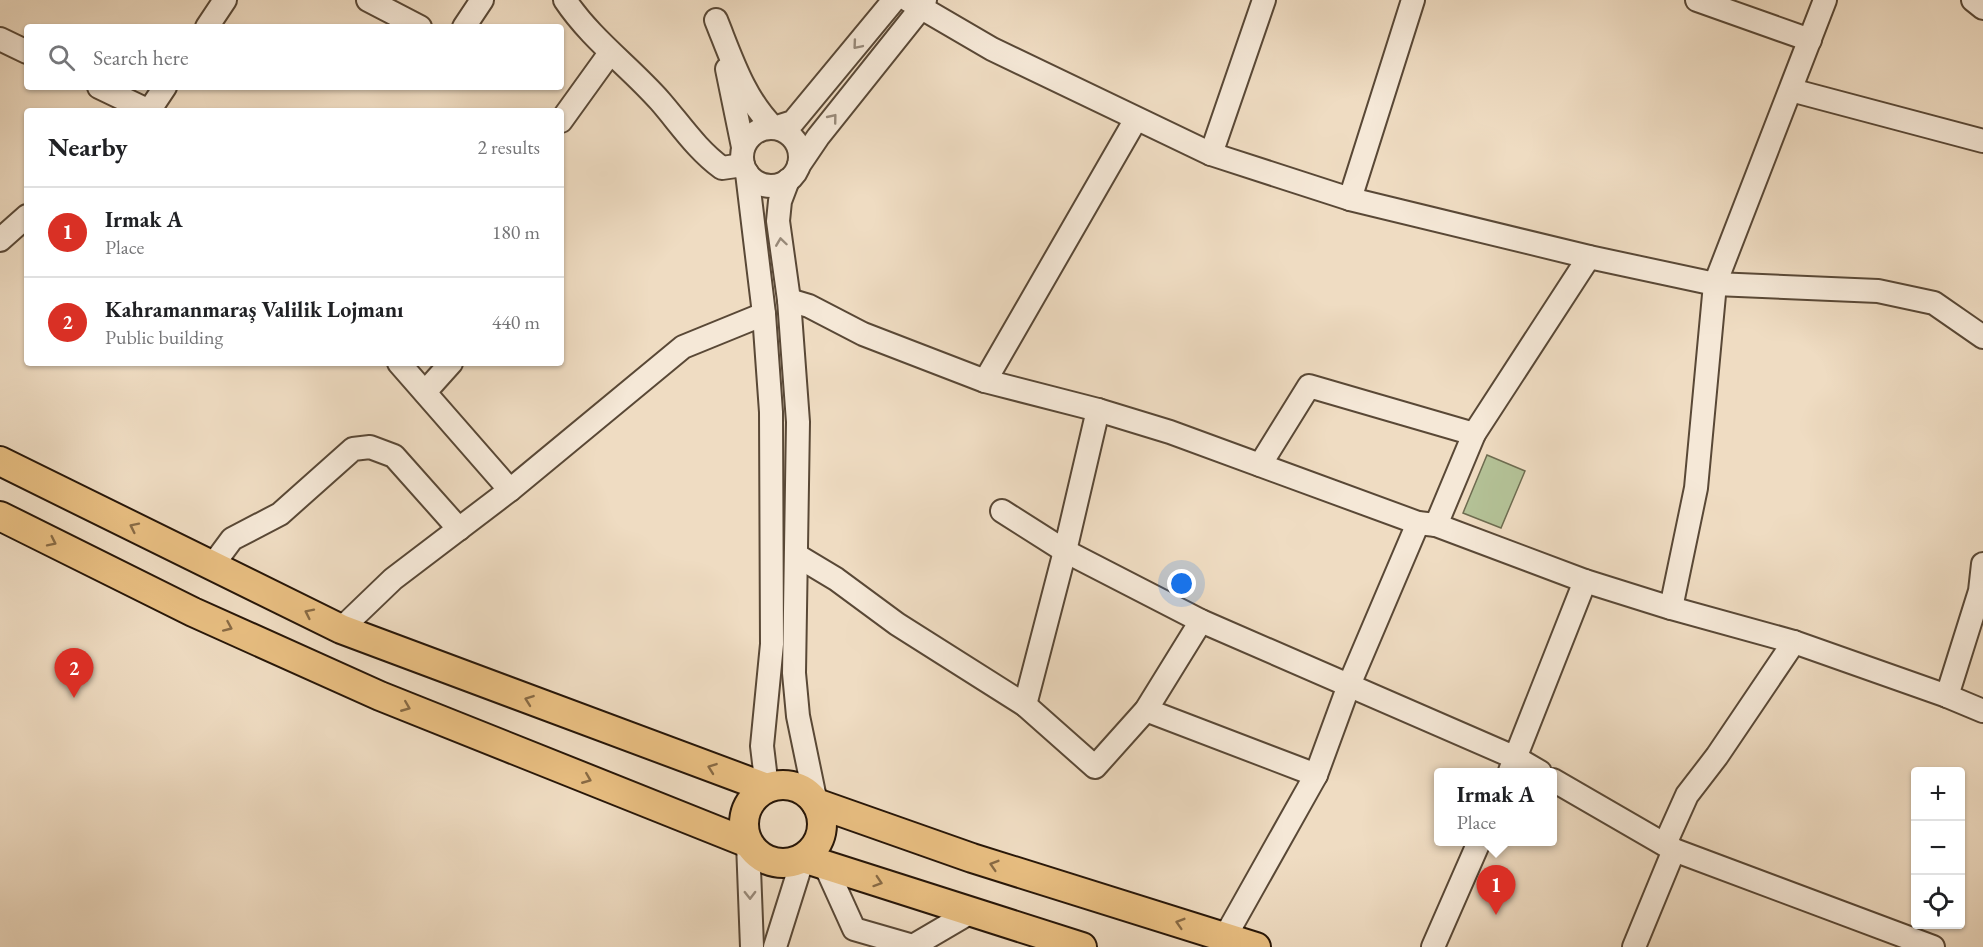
<!DOCTYPE html>
<html lang="en">
<head>
<meta charset="utf-8">
<style>
	:root { --surface:#fff; --page:#f6f6f6; --text:#202124; --muted:#757577; --line:#e0e0e0; --accent:#d93025 }
	body { margin:0; font-family:"EB Garamond",serif; background:var(--page); color:var(--text) }
	.controls { position:absolute; right:18px; bottom:18px; display:grid; overflow:hidden; border-radius:6px; box-shadow:0 2px 4px #0004 }
	.controls button { width:54px; height:54px; display:grid; place-items:center; padding:0; border:0; border-bottom:2px solid var(--line); background:var(--surface); color:var(--text); font:30px sans-serif }
	.you { position:absolute; left:1182px; top:584px; width:21px; height:21px; margin:-15px; border:4px solid #fff; border-radius:50%; background:#1a73e8; box-shadow:0 0 0 9px #1a73e833 }
	.badge { display:grid; place-items:center; width:39px; height:39px; border-radius:50%; background:var(--accent); color:#fff; font-size:20px; font-weight:700 }
	.pin { position:absolute; translate:-50% -50px; filter:drop-shadow(0 2px 3px #0008) }
	.pin::after { content:''; position:absolute; top:32px; width:21px; height:18px; background:inherit; clip-path:polygon(0 0,100% 0,50% 100%) }
	.popup { position:absolute; left:1434px; top:768px; width:123px; height:78px; box-sizing:border-box; display:grid; place-content:center; border-radius:6px; background:var(--surface); filter:drop-shadow(0 2px 4px #0005); font-size:20px; white-space:nowrap; color:var(--muted) }
	.popup b { font-size:22px; color:var(--text) }
	.popup::after { content:''; position:absolute; left:50%; top:100%; margin-left:-12px; border:12px solid transparent; border-top-color:var(--surface) }
	.list { margin:0; padding:0; list-style:none }
	h2 { display:flex; justify-content:space-between; align-items:center; height:78px; margin:0; padding:0 24px; font-size:26px }
	h2 small { font-size:20px; font-weight:400; color:var(--muted) }
	.list li { display:grid; grid-template-columns:39px 1fr auto; gap:18px; align-items:center; box-sizing:border-box; height:90px; padding:0 24px; border-top:2px solid var(--line) }
	.list b { display:block; font-size:22px; white-space:nowrap }
	.list p { margin:0; font-size:20px; white-space:nowrap; color:var(--muted) }
	.list em { font-size:20px; font-style:normal; color:var(--muted) }
	.icon { flex:none; width:33px; height:33px; fill:none; stroke:currentColor; stroke-width:2; stroke-linecap:round; stroke-linejoin:round }
	.map { position:relative; flex:none; width:1983px; height:947px; overflow:hidden }
	.search { position:absolute; background:var(--surface); box-shadow:0 2px 4px #0004; left:24px; top:24px; width:540px; height:66px; display:flex; align-items:center; gap:15px; box-sizing:border-box; padding:0 21px; border-radius:6px; color:var(--muted); font-size:22px }
	.panel { position:absolute; background:var(--surface); box-shadow:0 2px 4px #0004; left:24px; top:108px; width:540px; height:258px; border-radius:6px }
	.map>svg:first-child { display:block }
	.green { fill:#b4c297; stroke:#6e6c50; stroke-width:1.5 }
	.lines { fill:none; stroke-linecap:round; stroke-linejoin:round }
	.minor-casing { stroke:#594836; stroke-width:26 }
	.major-casing { stroke:#271608; stroke-width:32 }
	.minor { stroke:#f5e8d7; stroke-width:22 }
	.major { stroke:#e8be81; stroke-width:28 }
	.oneway { stroke:#988a7a }
	.oneway2 { stroke:#886a44 }
</style>
</head>
<body>
<div class="map">
<svg width="1983" height="947" viewBox="0 0 1983 947">
	<rect width="100%" height="100%" fill="#efdcc2"/>
	<filter id="stains"><feTurbulence type="fractalNoise" baseFrequency=".00333" numOctaves="4"/><feColorMatrix values="0 0 0 0 .2 0 0 0 0 .09 0 0 0 0 .02 0 0 0 .5 -.17"/></filter>
	<radialGradient id="worn" r=".72"><stop offset=".6" stop-color="#630" stop-opacity="0"/><stop offset="1" stop-color="#630" stop-opacity=".3"/></radialGradient>
	<polygon class="green" points="1487,455 1525,471 1501,528 1463,513"/>
	<g class="lines">
		<defs>
			<g id="minor">
				<polyline points="368,0 420,27"/>
				<path d="M565 0C591 39 629 66 660 101 680 124 697 150 722 168L743 165"/>
				<polyline points="908,0 992,49 1211,154 1350,199 1589,257 1715,284 1878,291 1934,303 1983,337"/>
				<polyline points="1697,0 1810,40"/>
				<polyline points="1973,0 1983,8"/>
				<path d="M716 20C731 57 744 99 774 128L793 122 894 0"/>
				<polyline points="207,27 225,0"/>
				<polyline points="464,27 482,0"/>
				<polyline points="0,39 27,52"/>
				<polyline points="727,69 743,147"/>
				<polyline points="99,87 149,111"/>
				<polyline points="1791,90 1983,141"/>
				<polyline points="149,111 165,87"/>
				<polyline points="561,121 610,53"/>
				<circle cx="771" cy="157" r="29"/>
				<polyline points="1211,154 1264,0"/>
				<polyline points="799,165 818,137 921,8 925,0"/>
				<polyline points="747,173 764,314 771,412 772,644 762,746 767,788"/>
				<polyline points="788,180 780,201 778,221 789,300 798,422 794,673 798,716 816,803"/>
				<polyline points="1350,199 1413,0"/>
				<polyline points="0,240 27,216"/>
				<polyline points="789,300 809,306 863,334 985,381 1098,410 1170,432 1418,523 1436,525 1585,581 1671,608 1794,642 1947,696 1983,711"/>
				<polyline points="399,363 510,490"/>
				<polyline points="985,381 1136,119"/>
				<polyline points="425,392 451,363"/>
				<polyline points="1260,465 1309,386 1474,434"/>
				<polyline points="1002,511 1065,551 1201,621 1516,758 1540,772"/>
				<polyline points="1436,525 1474,434 1589,257"/>
				<polyline points="796,555 836,579 897,624 1025,705 1095,767 1146,710 1201,621"/>
				<polyline points="212,566 232,539 280,514 353,449 370,447 394,456 459,529"/>
				<polyline points="1671,608 1696,488 1715,284 1825,0"/>
				<polyline points="341,629 393,579 510,490 683,347 764,314"/>
				<polyline points="1947,696 1980,591 1983,564"/>
				<polyline points="1025,705 1065,551 1098,410"/>
				<polyline points="1146,710 1316,775"/>
				<polyline points="1510,771 1585,581"/>
				<polyline points="1553,780 1674,850 1933,947"/>
				<polyline points="748,843 752,947"/>
				<polyline points="1665,844 1687,795 1717,756 1794,642"/>
				<polyline points="825,865 854,929 913,946 971,912"/>
				<polyline points="1225,937 1316,775 1349,685 1418,523"/>
				<polyline points="775,947 803,858"/>
				<polyline points="1433,947 1479,842"/>
				<polyline points="1634,947 1674,850"/>
			</g>
			<g id="major">
				<polyline points="0,461 341,629 767,788"/>
				<polyline points="0,516 193,612 380,696 748,843"/>
				<circle cx="783" cy="824" r="39"/>
				<polyline points="816,803 972,858 1256,947"/>
				<polyline points="803,858 1082,947"/>
			</g>
		</defs>
		<use href="#minor" class="minor-casing"/>
		<use href="#major" class="major-casing"/>
		<use href="#minor" class="minor"/>
		<use href="#major" class="major"/>
	</g>
	<defs><path id="oneway-chevron" d="M-2-3.5L2.5 0L-2 3.5" fill="none" stroke-width="1.6" stroke-linecap="round" stroke-linejoin="round" transform="scale(1.5)"/></defs>
	<g class="oneway">
		<use href="#oneway-chevron" transform="translate(857 45) rotate(130)"/>
		<use href="#oneway-chevron" transform="translate(833 118) rotate(-51)"/>
		<use href="#oneway-chevron" transform="translate(781 242) rotate(-98)"/>
		<use href="#oneway-chevron" transform="translate(750 895) rotate(89)"/>
	</g>
	<g class="oneway2">
		<use href="#oneway-chevron" transform="translate(134 527) rotate(-154)"/>
		<use href="#oneway-chevron" transform="translate(52 542) rotate(26)"/>
		<use href="#oneway-chevron" transform="translate(309 613) rotate(-154)"/>
		<use href="#oneway-chevron" transform="translate(228 627) rotate(24)"/>
		<use href="#oneway-chevron" transform="translate(529 700) rotate(-160)"/>
		<use href="#oneway-chevron" transform="translate(406 707) rotate(22)"/>
		<use href="#oneway-chevron" transform="translate(712 768) rotate(-160)"/>
		<use href="#oneway-chevron" transform="translate(587 779) rotate(22)"/>
		<use href="#oneway-chevron" transform="translate(994 865) rotate(-163)"/>
		<use href="#oneway-chevron" transform="translate(878 882) rotate(18)"/>
		<use href="#oneway-chevron" transform="translate(1180 923) rotate(-163)"/>
	</g>
	<rect width="100%" height="100%" filter="url(#stains)"/>
	<rect width="100%" height="100%" fill="url(#worn)"/>
</svg>
<div class="controls">
<button>+</button>
<button>−</button>
<button><svg class="icon" aria-label="locate" viewBox="0 0 24 24"><circle cx="12" cy="12" r="6"/><path d="M12 2v4M12 18v4M2 12h4M18 12h4"/></svg></button>
</div>
<div class="you"></div>
<div class="pin badge" style="left:1496px;top:915px">1</div>
<div class="popup"><b>Irmak A</b>Place</div>
<div class="pin badge" style="left:74px;top:698px">2</div>
<div class="search"><svg class="icon" aria-label="search" viewBox="0 0 24 24"><circle cx="10" cy="10" r="6"/><path d="M15 15l6 6"/></svg>Search here</div>
<section class="panel">
<h2>Nearby<small>2 results</small></h2>
<ul class="list">
<li><span class="badge">1</span><div><b>Irmak A</b><p>Place</p></div><em>180 m</em></li>
<li><span class="badge">2</span><div><b>Kahramanmaraş Valilik Lojmanı</b><p>Public building</p></div><em>440 m</em></li>
</ul>
</section>
</div>
</body>
</html>
